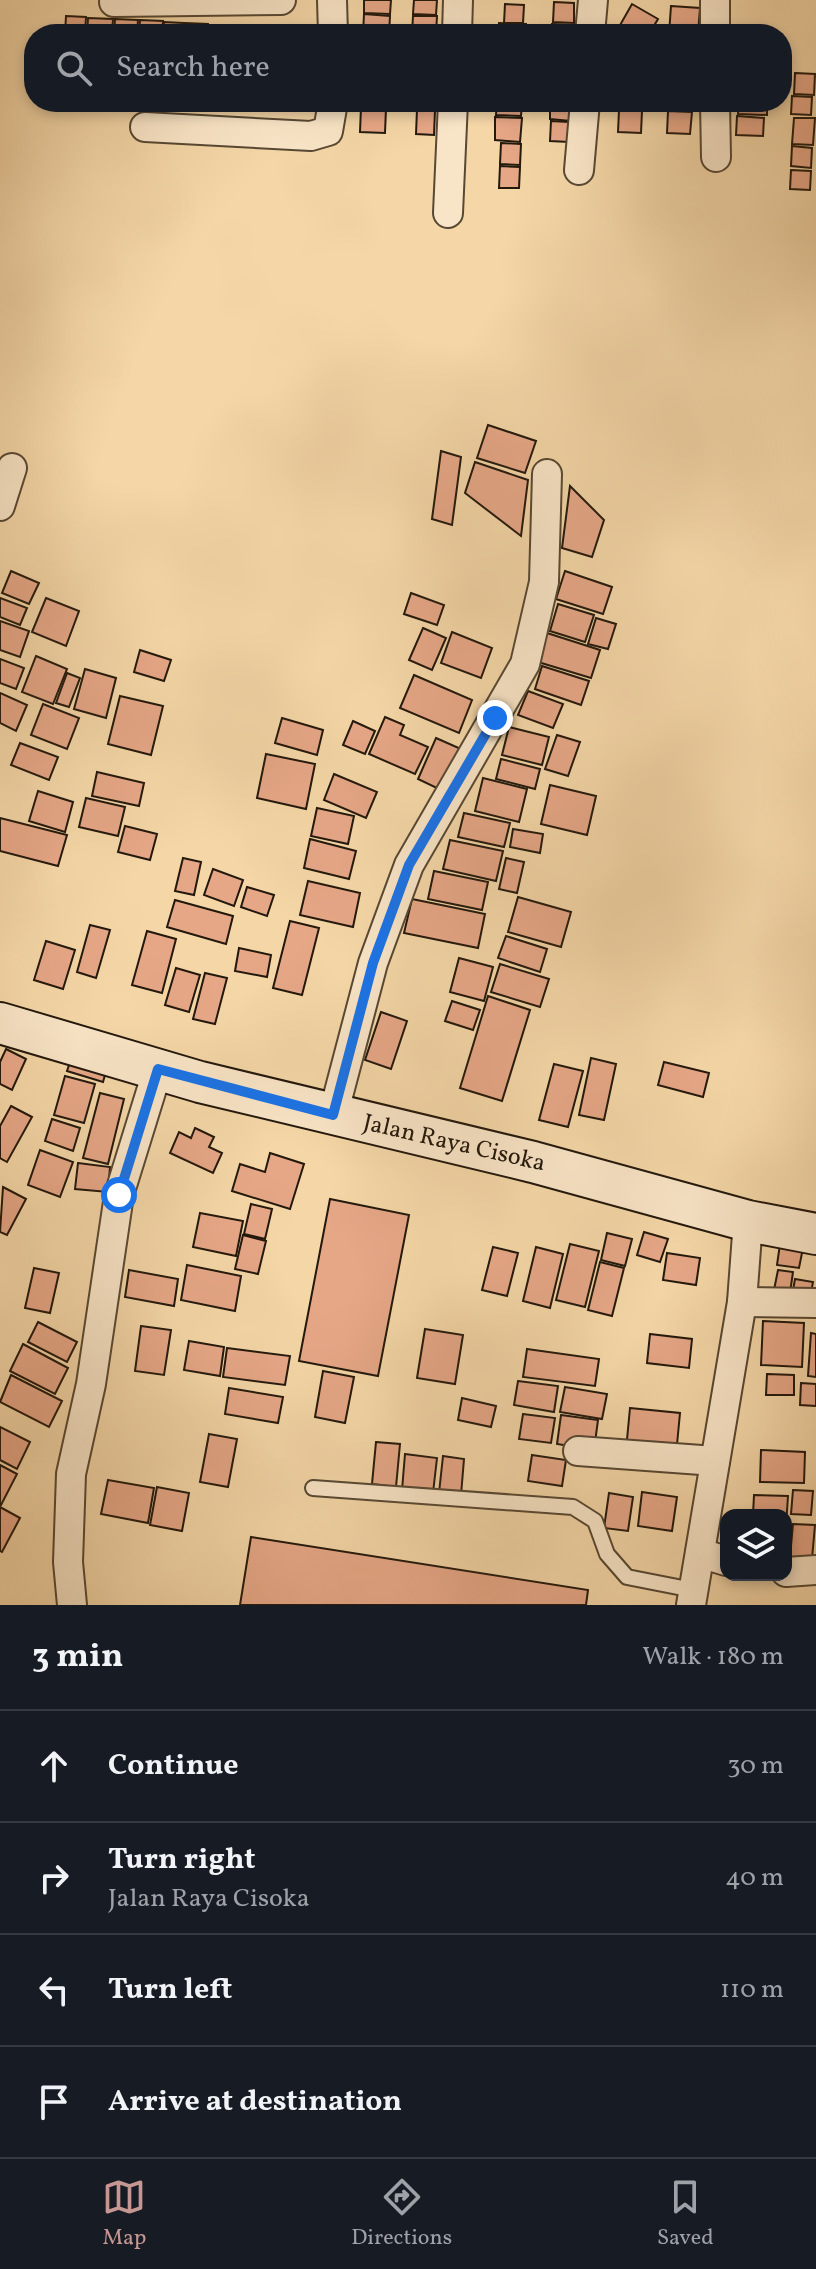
<!DOCTYPE html>
<html lang="en">
<head>
<meta charset="utf-8">
<style>
	:root { --surface:#171b24; --page:#20242c; --text:#f1f3f6; --muted:#9ea1a6; --line:#363941; --accent:#c59692 }
	body { margin:0; font-family:Vollkorn,serif; background:var(--page); color:var(--text) }
	.controls { position:absolute; right:24px; bottom:24px; display:grid; overflow:hidden; border-radius:16px; box-shadow:0 4px 12px #0003 }
	.controls button { width:72px; height:72px; display:grid; place-items:center; padding:0; border:0; border-bottom:2px solid var(--line); background:var(--surface); color:var(--text); font:40px sans-serif }
	.stop { position:absolute; width:24px; height:24px; margin:-18px; border:6px solid #1a73e8; border-radius:50%; background:#fff }
	.stop.end { background:#1a73e8; border-color:#fff; box-shadow:0 2px 8px #0008 }
	.list { margin:0; padding:0; list-style:none }
	h2 { display:flex; justify-content:space-between; align-items:center; height:104px; margin:0; padding:0 32px; font-size:34px }
	h2 small { font-size:26px; font-weight:400; color:var(--muted) }
	.list li { display:grid; grid-template-columns:52px 1fr auto; gap:24px; align-items:center; box-sizing:border-box; height:112px; padding:0 32px; border-top:2px solid var(--line) }
	.list b { display:block; font-size:30px; white-space:nowrap }
	.list p { margin:0; font-size:26px; white-space:nowrap; color:var(--muted) }
	.list em { font-size:26px; font-style:normal; color:var(--muted) }
	.icon { flex:none; width:44px; height:44px; fill:none; stroke:currentColor; stroke-width:2; stroke-linecap:round; stroke-linejoin:round }
	.map { position:relative; flex:none; width:816px; height:1605px; overflow:hidden }
	.search { position:absolute; background:var(--surface); box-shadow:0 4px 12px #0003; left:24px; right:24px; top:24px; height:88px; display:flex; align-items:center; gap:20px; box-sizing:border-box; padding:0 28px; border-radius:32px; color:var(--muted); font-size:30px }
	.sheet { height:552px; background:var(--surface) }
	nav { display:flex; justify-content:space-around; align-items:center; box-sizing:border-box; height:112px; border-top:2px solid var(--line); background:var(--surface); font-size:22px; color:var(--muted) }
	nav a { display:grid; justify-items:center; gap:4px }
	nav .on { color:var(--accent) }
	.map>svg:first-child { display:block }
	.building { fill:#e6a787; stroke:#23180c; stroke-width:2 }
	.lines { fill:none; stroke-linecap:round; stroke-linejoin:round }
	.lane-casing { stroke:#574833; stroke-width:18 }
	.street-casing { stroke:#574833; stroke-width:32 }
	.secondary-casing { stroke:#23180c; stroke-width:44 }
	.lane { stroke:#f8e4c6; stroke-width:14 }
	.street { stroke:#f8e4c6; stroke-width:28 }
	.secondary { stroke:#f8e4c6; stroke-width:40 }
	.route { stroke:#1a73e8; stroke-width:10 }
	.labels { text-anchor:middle; dominant-baseline:central; stroke-width:6; stroke-linejoin:round; paint-order:stroke }
	.street-label { font-size:24px; fill:#23180c; stroke:#f8e4c6 }
</style>
</head>
<body>
<div class="map">
<svg width="816" height="1605" viewBox="0 0 816 1605">
	<rect width="100%" height="100%" fill="#f4d6a7"/>
	<filter id="stains"><feTurbulence type="fractalNoise" baseFrequency=".0025" numOctaves="4"/><feColorMatrix values="0 0 0 0 .2 0 0 0 0 .09 0 0 0 0 .02 0 0 0 .5 -.17"/></filter>
	<radialGradient id="worn" r=".72"><stop offset=".6" stop-color="#630" stop-opacity="0"/><stop offset="1" stop-color="#630" stop-opacity=".3"/></radialGradient>
	<g class="building">
		<polygon points="364,0 391,0 390,14 364,13"/>
		<polygon points="414,0 437,0 436,15 413,14"/>
		<polygon points="554,2 574,3 574,23 553,22"/>
		<polygon points="505,4 524,5 523,23 504,23"/>
		<polygon points="632,4 658,19 649,34 615,34"/>
		<polygon points="671,6 700,8 698,34 669,34"/>
		<polygon points="364,14 390,16 389,34 363,34"/>
		<polygon points="66,16 86,17 85,34 65,34"/>
		<polygon points="413,16 437,16 436,34 412,34"/>
		<polygon points="88,18 113,19 112,34 87,34"/>
		<polygon points="115,19 138,20 137,34 114,34"/>
		<polygon points="140,20 163,21 162,34 139,34"/>
		<polygon points="164,22 183,23 182,34 163,34"/>
		<polygon points="185,23 208,24 208,34 184,34"/>
		<polygon points="499,23 526,24 526,34 498,34"/>
		<polygon points="552,24 575,25 574,34 552,34"/>
		<polygon points="210,25 235,26 234,34 210,34"/>
		<polygon points="795,73 815,74 814,95 794,94"/>
		<polygon points="792,96 812,97 811,115 791,114"/>
		<polygon points="497,102 522,102 521,116 496,115"/>
		<polygon points="550,102 572,102 571,121 550,119"/>
		<polygon points="618,102 644,102 644,109 618,108"/>
		<polygon points="669,102 692,102 691,110 668,109"/>
		<polygon points="739,102 767,102 767,115 738,114"/>
		<polygon points="361,107 386,108 385,133 360,132"/>
		<polygon points="417,109 435,110 434,135 416,134"/>
		<polygon points="619,110 642,111 641,133 618,132"/>
		<polygon points="668,111 692,112 690,134 667,133"/>
		<polygon points="737,116 764,118 763,136 736,135"/>
		<polygon points="495,117 522,118 520,142 495,140"/>
		<polygon points="794,118 815,118 813,145 792,144"/>
		<polygon points="551,121 569,122 569,142 550,141"/>
		<polygon points="501,143 521,144 520,165 500,164"/>
		<polygon points="792,146 812,148 811,168 791,166"/>
		<polygon points="500,166 520,167 519,188 499,188"/>
		<polygon points="791,170 811,171 810,190 790,189"/>
		<polygon points="488,425 536,441 525,473 477,458"/>
		<polygon points="441,451 461,457 452,525 432,519"/>
		<polygon points="475,462 528,480 521,536 465,493"/>
		<polygon points="570,486 604,520 592,557 562,548"/>
		<polygon points="11,571 39,583 29,604 2,593"/>
		<polygon points="565,571 612,587 603,614 556,599"/>
		<polygon points="411,593 444,605 437,625 404,614"/>
		<polygon points="0,598 27,608 20,625 0,617"/>
		<polygon points="46,598 79,611 66,646 32,632"/>
		<polygon points="558,604 594,615 585,642 550,631"/>
		<polygon points="596,618 616,624 608,649 588,644"/>
		<polygon points="0,621 29,631 20,657 0,650"/>
		<polygon points="423,628 446,638 432,670 409,660"/>
		<polygon points="452,632 492,648 481,678 441,663"/>
		<polygon points="547,633 600,650 591,678 538,662"/>
		<polygon points="140,650 171,660 164,681 134,672"/>
		<polygon points="36,656 67,669 53,704 22,692"/>
		<polygon points="0,659 24,668 16,689 0,683"/>
		<polygon points="542,666 589,681 581,705 535,689"/>
		<polygon points="85,669 116,678 106,718 74,709"/>
		<polygon points="67,673 80,678 69,707 56,703"/>
		<polygon points="414,675 472,700 459,733 400,708"/>
		<polygon points="528,691 563,704 553,728 518,715"/>
		<polygon points="0,693 27,705 16,731 0,723"/>
		<polygon points="120,696 163,706 151,755 108,744"/>
		<polygon points="43,704 79,718 67,749 31,735"/>
		<polygon points="385,717 404,725 400,735 428,747 415,774 369,754"/>
		<polygon points="282,718 323,730 317,755 275,743"/>
		<polygon points="353,721 375,731 365,754 343,745"/>
		<polygon points="509,727 549,737 542,765 502,755"/>
		<polygon points="557,735 580,742 568,776 545,769"/>
		<polygon points="436,738 461,749 443,791 418,779"/>
		<polygon points="20,743 58,757 49,780 11,765"/>
		<polygon points="266,754 315,764 306,809 257,798"/>
		<polygon points="501,759 540,769 535,789 496,779"/>
		<polygon points="97,772 144,783 139,806 92,796"/>
		<polygon points="334,774 377,792 366,818 324,800"/>
		<polygon points="483,778 527,789 519,822 475,811"/>
		<polygon points="550,785 596,796 587,835 541,824"/>
		<polygon points="38,791 73,802 65,832 29,821"/>
		<polygon points="86,798 125,807 118,836 79,827"/>
		<polygon points="317,808 354,816 348,844 311,836"/>
		<polygon points="464,813 510,823 504,847 458,837"/>
		<polygon points="0,818 67,835 58,866 0,851"/>
		<polygon points="125,826 157,834 150,860 118,852"/>
		<polygon points="513,829 543,834 540,853 510,847"/>
		<polygon points="310,839 356,851 349,879 304,868"/>
		<polygon points="450,840 503,851 496,881 443,869"/>
		<polygon points="183,858 201,862 194,895 175,891"/>
		<polygon points="506,858 524,862 517,893 499,889"/>
		<polygon points="213,869 243,880 234,906 204,895"/>
		<polygon points="434,871 488,882 482,910 428,899"/>
		<polygon points="308,881 360,893 353,927 300,915"/>
		<polygon points="247,887 274,895 267,916 241,907"/>
		<polygon points="518,897 571,912 561,947 508,932"/>
		<polygon points="412,899 485,914 478,948 404,933"/>
		<polygon points="175,900 233,916 226,944 167,927"/>
		<polygon points="290,921 319,928 302,995 273,988"/>
		<polygon points="90,925 110,930 96,978 77,972"/>
		<polygon points="147,931 176,939 162,993 132,985"/>
		<polygon points="506,936 547,949 540,972 498,958"/>
		<polygon points="46,941 75,950 63,989 34,980"/>
		<polygon points="239,948 271,955 267,977 235,971"/>
		<polygon points="459,958 493,967 484,1001 450,992"/>
		<polygon points="500,964 549,979 540,1007 491,992"/>
		<polygon points="176,968 200,975 189,1012 165,1005"/>
		<polygon points="205,973 227,978 215,1024 193,1019"/>
		<polygon points="488,996 530,1010 502,1101 460,1088"/>
		<polygon points="452,1001 480,1010 473,1030 445,1021"/>
		<polygon points="381,1012 407,1021 391,1069 365,1060"/>
		<polygon points="6,1049 26,1059 12,1090 0,1084 0,1062"/>
		<polygon points="74,1050 109,1061 103,1082 67,1071"/>
		<polygon points="591,1058 616,1064 604,1120 579,1115"/>
		<polygon points="664,1062 709,1073 703,1097 658,1085"/>
		<polygon points="554,1064 583,1071 568,1127 539,1120"/>
		<polygon points="65,1076 95,1084 84,1123 54,1115"/>
		<polygon points="100,1093 124,1099 108,1164 83,1158"/>
		<polygon points="11,1106 32,1117 7,1162 0,1158 0,1126"/>
		<polygon points="52,1119 80,1128 73,1151 45,1141"/>
		<polygon points="195,1128 214,1137 209,1147 222,1153 213,1173 170,1153 179,1132 191,1138"/>
		<polygon points="40,1150 73,1162 60,1197 28,1185"/>
		<polygon points="270,1153 304,1164 290,1209 232,1191 240,1164 265,1172"/>
		<polygon points="78,1163 110,1167 108,1192 75,1189"/>
		<polygon points="3,1187 26,1199 7,1235 0,1232"/>
		<polygon points="330,1199 409,1215 378,1376 299,1361"/>
		<polygon points="251,1204 272,1209 265,1239 244,1234"/>
		<polygon points="200,1213 243,1221 236,1256 193,1247"/>
		<polygon points="644,1232 668,1239 660,1262 637,1255"/>
		<polygon points="607,1233 632,1239 625,1266 601,1260"/>
		<polygon points="243,1235 266,1241 258,1274 235,1269"/>
		<polygon points="570,1244 599,1251 585,1307 556,1300"/>
		<polygon points="780,1244 803,1248 799,1268 777,1265"/>
		<polygon points="493,1247 518,1253 507,1296 482,1290"/>
		<polygon points="536,1247 563,1254 550,1308 523,1301"/>
		<polygon points="667,1253 700,1258 696,1285 663,1280"/>
		<polygon points="600,1262 624,1268 612,1316 588,1310"/>
		<polygon points="187,1265 241,1276 235,1311 181,1300"/>
		<polygon points="34,1268 59,1273 50,1313 25,1308"/>
		<polygon points="129,1270 178,1279 174,1306 125,1297"/>
		<polygon points="778,1270 793,1272 790,1293 774,1290"/>
		<polygon points="795,1279 813,1282 810,1298 792,1296"/>
		<polygon points="763,1321 804,1323 802,1367 761,1365"/>
		<polygon points="38,1322 77,1342 67,1362 28,1342"/>
		<polygon points="141,1326 171,1330 164,1375 135,1371"/>
		<polygon points="425,1329 463,1335 455,1384 417,1378"/>
		<polygon points="811,1333 816,1334 816,1377 808,1376"/>
		<polygon points="650,1334 692,1339 689,1368 647,1363"/>
		<polygon points="189,1341 224,1347 220,1376 184,1370"/>
		<polygon points="23,1344 68,1368 55,1394 10,1371"/>
		<polygon points="227,1348 290,1356 285,1385 223,1377"/>
		<polygon points="527,1349 599,1359 595,1386 523,1377"/>
		<polygon points="323,1371 354,1377 345,1423 315,1417"/>
		<polygon points="767,1374 794,1375 794,1395 766,1395"/>
		<polygon points="11,1375 62,1401 49,1427 0,1402"/>
		<polygon points="518,1381 558,1386 554,1412 514,1405"/>
		<polygon points="801,1383 816,1384 816,1406 800,1405"/>
		<polygon points="565,1387 607,1394 602,1419 560,1412"/>
		<polygon points="229,1388 283,1397 278,1423 225,1414"/>
		<polygon points="462,1398 496,1406 491,1427 458,1420"/>
		<polygon points="630,1408 680,1413 676,1455 626,1450"/>
		<polygon points="523,1414 555,1418 551,1443 519,1439"/>
		<polygon points="561,1415 598,1420 594,1450 557,1444"/>
		<polygon points="0,1427 30,1442 17,1469 0,1460"/>
		<polygon points="209,1434 237,1439 228,1487 200,1482"/>
		<polygon points="376,1442 400,1444 396,1487 372,1484"/>
		<polygon points="761,1450 805,1452 804,1483 760,1482"/>
		<polygon points="405,1454 437,1458 433,1493 402,1490"/>
		<polygon points="532,1455 566,1460 562,1486 528,1481"/>
		<polygon points="443,1456 464,1459 461,1495 439,1493"/>
		<polygon points="0,1465 17,1474 1,1505 0,1505"/>
		<polygon points="108,1480 154,1488 148,1523 101,1514"/>
		<polygon points="157,1487 189,1493 182,1531 150,1525"/>
		<polygon points="793,1490 813,1491 811,1515 791,1514"/>
		<polygon points="642,1492 677,1497 672,1531 638,1526"/>
		<polygon points="609,1493 633,1497 628,1531 604,1528"/>
		<polygon points="754,1495 788,1496 786,1526 786,1515 753,1515"/>
		<polygon points="0,1507 20,1518 2,1552 0,1551"/>
		<polygon points="793,1524 815,1525 812,1559 790,1557"/>
		<polygon points="251,1537 588,1590 586,1605 240,1605"/>
	</g>
	<g class="lines">
		<defs>
			<polyline id="lane" points="313,1488 573,1507 595,1521 607,1554 627,1577 693,1590"/>
			<g id="street">
				<polyline points="332,0 333,34"/>
				<polyline points="715,0 715,34"/>
				<polyline points="114,2 281,0"/>
				<polyline points="457,34 458,0"/>
				<polyline points="590,34 593,0"/>
				<polyline points="715,102 716,157"/>
				<polyline points="145,127 311,136 328,131 333,102"/>
				<polyline points="579,170 585,102"/>
				<polyline points="448,213 453,102"/>
				<polyline points="0,506 12,468"/>
				<polyline points="333,1115 373,963 409,865 525,664 544,582 547,474"/>
				<polyline points="742,1302 816,1303"/>
				<polyline points="578,1451 715,1461"/>
				<polyline points="700,1553 726,1561"/>
				<polyline points="786,1572 816,1570"/>
				<polyline points="72,1605 68,1562 71,1474 91,1384 119,1195 158,1069"/>
				<polyline points="691,1605 742,1302 748,1221"/>
			</g>
			<polyline id="secondary" points="0,1023 200,1082 533,1162 748,1221 816,1234"/>
		</defs>
		<use href="#lane" class="lane-casing"/>
		<use href="#street" class="street-casing"/>
		<use href="#secondary" class="secondary-casing"/>
		<use href="#lane" class="lane"/>
		<use href="#street" class="street"/>
		<use href="#secondary" class="secondary"/>
	</g>
	<g class="lines">
		<polyline class="route" points="119,1195 158,1069 333,1115 373,963 409,865 495,718"/>
	</g>
	<g class="labels">
		<g class="street-label">
			<text transform="translate(454 1144) rotate(13)">Jalan Raya Cisoka</text>
		</g>
	</g>
	<rect width="100%" height="100%" filter="url(#stains)"/>
	<rect width="100%" height="100%" fill="url(#worn)"/>
</svg>
<div class="controls">
<button><svg class="icon" aria-label="layers" viewBox="0 0 24 24"><path d="M12 4l9 5-9 5-9-5zM3 14l9 5 9-5"/></svg></button>
</div>
<div class="stop" style="left:119px;top:1195px"></div>
<div class="stop end" style="left:495px;top:718px"></div>
<div class="search"><svg class="icon" aria-label="search" viewBox="0 0 24 24"><circle cx="10" cy="10" r="6"/><path d="M15 15l6 6"/></svg>Search here</div>
</div>
<section class="sheet">
<h2>3 min<small>Walk · 180 m</small></h2>
<ul class="list">
<li><svg class="icon" aria-label="ahead" viewBox="0 0 24 24"><path d="M12 20V5M6 11l6-6 6 6"/></svg><div><b>Continue</b></div><em>30 m</em></li>
<li><svg class="icon" aria-label="right" viewBox="0 0 24 24"><path d="M7 20v-9h11M14 6l5 5-5 5"/></svg><div><b>Turn right</b><p>Jalan Raya Cisoka</p></div><em>40 m</em></li>
<li><svg class="icon" aria-label="left" viewBox="0 0 24 24"><path d="M17 20v-9H6M10 6l-5 5 5 5"/></svg><div><b>Turn left</b></div><em>110 m</em></li>
<li><svg class="icon" aria-label="arrive" viewBox="0 0 24 24"><path d="M6 21V4h12l-3 4 3 4H6"/></svg><div><b>Arrive at destination</b></div></li>
</ul>
</section>
<nav>
<a class="on"><svg class="icon" aria-label="map" viewBox="0 0 24 24"><path d="M3 6l6-2 6 2 6-2v14l-6 2-6-2-6 2zM9 4v14M15 6v14"/></svg>Map</a>
<a><svg class="icon" aria-label="directions" viewBox="0 0 24 24"><path d="M12 3l9 9-9 9-9-9zM9 14v-3h6M13 9l2 2-2 2"/></svg>Directions</a>
<a><svg class="icon" aria-label="saved" viewBox="0 0 24 24"><path d="M7 4h10v16l-5-4-5 4z"/></svg>Saved</a>
</nav>
</body>
</html>
